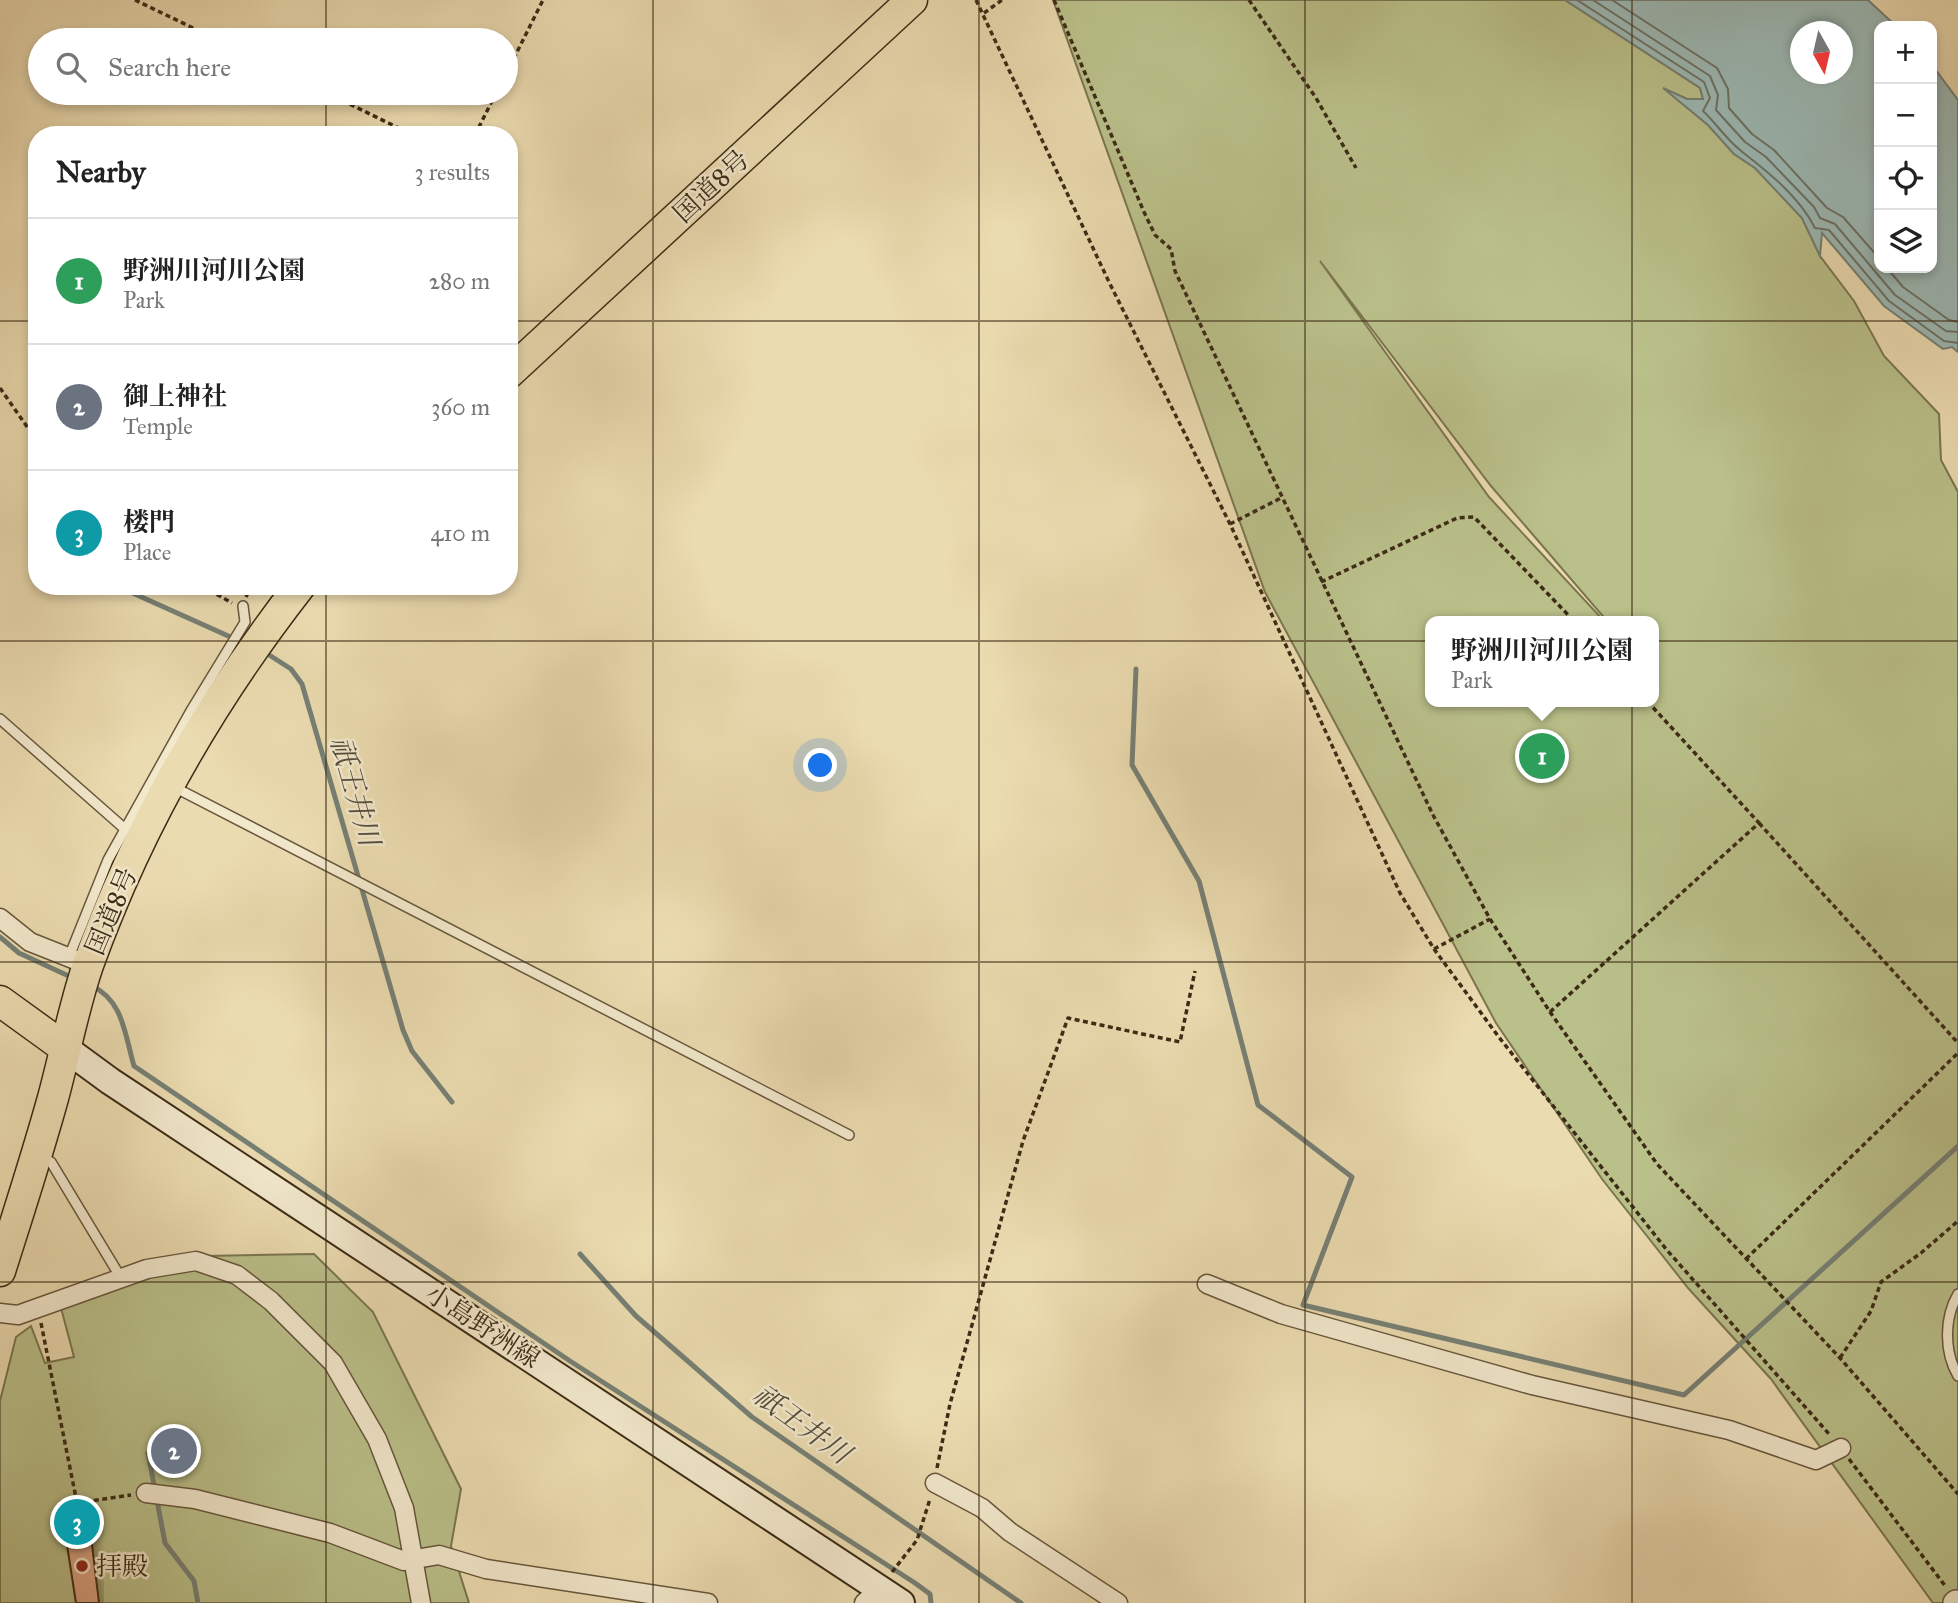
<!DOCTYPE html>
<html lang="en">
<head>
<meta charset="utf-8">
<style>
	:root { --surface:#fff; --page:#f2f2f2; --text:#222; --muted:#767676; --line:#e0e0e0; --accent:#1a73e8 }
	body { margin:0; font-family:"IM FELL Great Primer","Noto Serif JP",serif; background:var(--page); color:var(--text) }
	.controls { position:absolute; right:21px; top:21px; display:grid; overflow:hidden; border-radius:14px; box-shadow:0 4px 10px #0003 }
	.controls button { width:63px; height:63px; display:grid; place-items:center; padding:0; border:0; border-bottom:2px solid var(--line); background:var(--surface); color:var(--text); font:35px sans-serif }
	.compass { position:absolute; left:1790px; top:21px; width:63px; height:63px; border-radius:50%; background:var(--surface); box-shadow:0 4px 10px #0003; rotate:172deg }
	.you { position:absolute; left:821px; top:766px; width:24px; height:24px; margin:-18px; border:5px solid #fff; border-radius:50%; background:#1a73e8; box-shadow:0 0 0 10px #1a73e833 }
	.badge { display:grid; place-items:center; width:46px; height:46px; border-radius:50%; background:var(--accent); color:#fff; font-size:23px; font-weight:700 }
	.pin { position:absolute; translate:-50% -50%; border:4px solid #fff; box-shadow:0 2px 7px #0006 }
	.popup { position:absolute; left:1425px; top:616px; width:234px; height:91px; box-sizing:border-box; display:grid; place-content:center; border-radius:14px; background:var(--surface); filter:drop-shadow(0 2px 5px #0005); font-size:23px; white-space:nowrap; color:var(--muted) }
	.popup b { font-size:26px; color:var(--text) }
	.popup::after { content:''; position:absolute; left:50%; top:100%; margin-left:-14px; border:14px solid transparent; border-top-color:var(--surface) }
	.list { margin:0; padding:0; list-style:none }
	h2 { display:flex; justify-content:space-between; align-items:center; height:91px; margin:0; padding:0 28px; font-size:30px }
	h2 small { font-size:23px; font-weight:400; color:var(--muted) }
	.list li { display:grid; grid-template-columns:46px 1fr auto; gap:21px; align-items:center; box-sizing:border-box; height:126px; padding:0 28px; border-top:2px solid var(--line) }
	.list b { display:block; font-size:26px; white-space:nowrap }
	.list p { margin:0; font-size:23px; white-space:nowrap; color:var(--muted) }
	.list em { font-size:23px; font-style:normal; color:var(--muted) }
	.icon { flex:none; width:38px; height:38px; fill:none; stroke:currentColor; stroke-width:2; stroke-linecap:round; stroke-linejoin:round }
	.map { position:relative; flex:none; width:1958px; height:1603px; overflow:hidden }
	.search { position:absolute; background:var(--surface); box-shadow:0 4px 10px #0003; left:28px; top:28px; width:490px; height:77px; display:flex; align-items:center; gap:18px; box-sizing:border-box; padding:0 24px; border-radius:38px; color:var(--muted); font-size:26px }
	.panel { position:absolute; background:var(--surface); box-shadow:0 4px 10px #0003; left:28px; top:126px; width:490px; height:469px; border-radius:28px }
	.map>svg:first-child { display:block }
	.green { fill:#bac08a; stroke:#7b7650; stroke-width:2; fill-rule:evenodd }
	.water { fill:#9cb9b5; stroke:#768075; stroke-width:2; fill-rule:evenodd }
	.lines { fill:none; stroke-linecap:round; stroke-linejoin:round }
	.shore { stroke:#6c7265; stroke-width:2 }
	.stream { stroke:#768075; stroke-width:5 }
	.building { fill:#dda583; stroke:#3c2b15; stroke-width:2; filter:url(#shadow) }
	.service-casing { stroke:#68573c; stroke-width:12 }
	.minor-casing { stroke:#68573c; stroke-width:21 }
	.tertiary-casing { stroke:#68573c; stroke-width:26 }
	.secondary-casing { stroke:#3c2b15; stroke-width:30 }
	.primary-casing { stroke:#3c2b15; stroke-width:33 }
	.trunk-casing { stroke:#3c2b15; stroke-width:33 }
	.path { stroke:#3c2b15; stroke-width:3.5; stroke-dasharray:5 3.5; stroke-linecap:butt }
	.service { stroke:#f2e8cc; stroke-width:9 }
	.minor { stroke:#f2e8cc; stroke-width:18 }
	.tertiary { stroke:#f2e8cc; stroke-width:23 }
	.secondary { stroke:#f2e8cc; stroke-width:26 }
	.primary { stroke:#ebdbb0; stroke-width:30 }
	.trunk { stroke:#ebdbb0; stroke-width:30 }
	.grid { fill:none; stroke:#3c2b15; stroke-width:2; stroke-opacity:0.55 }
	.poi-dot { fill:#8f2418; stroke:#f2e8cc; stroke-width:2.5 }
	.labels { text-anchor:middle; dominant-baseline:central; stroke-width:5; stroke-linejoin:round; paint-order:stroke }
	.street-label { font-size:26px; fill:#3c2b15; stroke:#f2e8cc }
	.poi-label { font-size:26px; fill:#3c2b15; stroke:#f2e8cc; text-anchor:start }
	.water-label { font-size:28px; font-style:italic; fill:#544e3d; stroke:#f2e8cc }
</style>
</head>
<body>
<div class="map">
<svg width="1958" height="1603" viewBox="0 0 1958 1603">
	<defs>
		<filter id="shadow"><feDropShadow dx="6" dy="6" stdDeviation="3.5" flood-color="#0004"/></filter>
	</defs>
	<rect width="100%" height="100%" fill="#ebdbb0"/>
	<filter id="stains"><feTurbulence type="fractalNoise" baseFrequency=".00286" numOctaves="4"/><feColorMatrix values="0 0 0 0 .2 0 0 0 0 .09 0 0 0 0 .02 0 0 0 .5 -.17"/></filter>
	<radialGradient id="worn" r=".72"><stop offset=".6" stop-color="#630" stop-opacity="0"/><stop offset="1" stop-color="#630" stop-opacity=".3"/></radialGradient>
	<g class="green">
		<path d="M1053 0H1565L1700 88 1703 99H1687L1666 90 1708 125 1734 154 1755 168 1802 218 1820 256 1854 301 1884 356 1939 414 1941 460 1958 492V1603H1933L1771 1379 1688 1288 1602 1179 1496 1023 1265 592ZM1320 261 1491 486 1607 621H1654V702H1430V621H1604L1489 497Z"/>
		<polygon points="314,1254 373,1312 461,1489 451,1546 469,1603 0,1603 0,1401 16,1337 31,1326 45,1363 74,1357 61,1308 205,1256"/>
	</g>
	<path class="water" d="M1565 0H1868L1896 26H1879V268H1932V65L1958 100V352L1952 347 1943 349 1884 306 1822 233 1820 256 1802 218 1755 168 1734 154 1708 125 1663 88 1687 99H1703L1700 88ZM1800 32H1842V74H1800Z"/>
	<g class="lines">
		<g class="shore">
			<path d="M1577 0 1704 82 1710 98 1703 111C1716 123 1726 139 1740 150 1768 172 1799 196 1815 228L1829 230 1889 301 1944 341 1958 343"/>
			<polyline points="1593,0 1710,76 1718,95 1716,110 1745,142 1766,157 1814,207 1820,218 1835,224 1895,295 1946,331 1958,332"/>
			<polyline points="1612,0 1717,68 1728,89 1729,108 1752,134 1774,150 1827,208 1843,217 1879,258"/>
			<polyline points="1887,268 1903,287 1949,320 1958,322"/>
		</g>
		<g class="stream">
			<polyline points="117,586 235,639"/>
			<polyline points="263,651 291,669 302,684 403,1030 412,1051 452,1102"/>
			<polyline points="1136,669 1132,765 1199,881 1258,1105 1352,1177 1303,1305 1684,1395 1958,1146"/>
			<polyline points="0,937 19,953 73,978"/>
			<path d="M92 986C123 1000 125 1035 134 1066L570 1361 915 1583 930 1594 931 1603"/>
			<polyline points="580,1254 636,1316 752,1417 1021,1603"/>
			<polyline points="148,1453 165,1543 194,1581 198,1603"/>
		</g>
	</g>
	<polygon class="building" points="93,1512 96,1527 90,1528 99,1603 76,1603 65,1532 60,1532 58,1517"/>
	<g class="lines">
		<defs>
			<g id="service">
				<polyline points="0,719 125,829"/>
				<polyline points="172,786 849,1135"/>
				<polyline points="69,957 108,860 192,709 245,622 243,606"/>
				<polyline points="41,1157 51,1162 121,1278"/>
				<path d="M1958 1294C1944 1318 1944 1352 1958 1376"/>
			</g>
			<g id="minor">
				<polyline points="0,918 30,942 88,965"/>
				<polyline points="1207,1284 1281,1314 1532,1385 1729,1430 1816,1460 1841,1448"/>
				<polyline points="0,1313 18,1315 147,1269 196,1261 237,1275 271,1301 333,1363 377,1439 404,1508 421,1603"/>
				<polyline points="935,1483 982,1508 1010,1532 1118,1603"/>
				<polyline points="146,1493 195,1499 330,1533 404,1561 439,1555 486,1569 708,1603"/>
				<polyline points="864,1603 880,1588"/>
			</g>
			<polyline id="tertiary" points="1955,1603 1956,1602"/>
			<polyline id="secondary" points="65,1048 110,1081 901,1603"/>
			<polyline id="primary" points="0,1001 65,1048"/>
			<g id="trunk">
				<polyline points="509,373 912,0"/>
				<path d="M0 1271C18 1214 37 1156 53 1098 65 1054 73 1009 88 965 137 829 211 700 300 586"/>
			</g>
		</defs>
		<use href="#service" class="service-casing"/>
		<use href="#minor" class="minor-casing"/>
		<use href="#tertiary" class="tertiary-casing"/>
		<use href="#secondary" class="secondary-casing"/>
		<use href="#primary" class="primary-casing"/>
		<use href="#trunk" class="trunk-casing"/>
		<g class="path">
			<polyline points="135,0 218,40"/>
			<polyline points="976,0 1109,282 1230,524 1400,893 1434,949 1498,1036 1666,1249 1829,1434"/>
			<polyline points="1054,0 1144,212 1155,235 1171,249 1175,271 1433,815 1490,919 1550,1012 1657,1164 1840,1358 1958,1494"/>
			<polyline points="1249,0 1316,98 1356,168"/>
			<polyline points="984,13 1002,0"/>
			<polyline points="506,74 543,0"/>
			<polyline points="327,93 413,135"/>
			<polyline points="475,135 496,93"/>
			<polyline points="0,388 37,441"/>
			<polyline points="1230,524 1281,498"/>
			<polyline points="1321,582 1457,518 1474,517 1574,621"/>
			<polyline points="202,586 232,603"/>
			<polyline points="246,597 251,586"/>
			<polyline points="1759,823 1958,1043"/>
			<polyline points="1434,949 1490,919"/>
			<polyline points="1550,1012 1759,823 1648,702"/>
			<polyline points="1746,1259 1958,1053"/>
			<polyline points="41,1323 77,1503 82,1546"/>
			<polyline points="1840,1358 1871,1311 1881,1282 1921,1253 1958,1221"/>
			<polyline points="1849,1459 1946,1587"/>
			<polyline points="937,1468 950,1404 1023,1141 1068,1018 1180,1042 1195,971"/>
			<polyline points="77,1503 131,1495"/>
			<polyline points="892,1572 917,1540 930,1499"/>
		</g>
		<use href="#service" class="service"/>
		<use href="#minor" class="minor"/>
		<use href="#tertiary" class="tertiary"/>
		<use href="#secondary" class="secondary"/>
		<use href="#primary" class="primary"/>
		<use href="#trunk" class="trunk"/>
	</g>
	<path class="grid" d="M326 0V40M653 0V1603M979 0V1603M1305 0V1603M1632 0V1603M326 93V135M0 321H37M509 321H1958M326 586V1603M0 641H1958M0 962H1958M0 1282H1958"/>
	<circle class="poi-dot" cx="82" cy="1566" r="7"/>
	<g class="labels">
		<g class="street-label">
			<text transform="translate(711 186) rotate(-43)">国道8号</text>
			<text transform="translate(111 911) rotate(-67)">国道8号</text>
			<text transform="translate(483 1326) rotate(33)">小島野洲線</text>
		</g>
		<g class="poi-label">
			<text x="96" y="1566">拝殿</text>
		</g>
		<g class="water-label">
			<text transform="translate(355 791) rotate(74)">祇王井川</text>
			<text transform="translate(802 1424) rotate(36)">祇王井川</text>
		</g>
	</g>
	<rect width="100%" height="100%" filter="url(#stains)"/>
	<rect width="100%" height="100%" fill="url(#worn)"/>
</svg>
<div class="controls">
<button>+</button>
<button>−</button>
<button><svg class="icon" aria-label="locate" viewBox="0 0 24 24"><circle cx="12" cy="12" r="6"/><path d="M12 2v4M12 18v4M2 12h4M18 12h4"/></svg></button>
<button><svg class="icon" aria-label="layers" viewBox="0 0 24 24"><path d="M12 4l9 5-9 5-9-5zM3 14l9 5 9-5"/></svg></button>
</div>
<svg class="compass" viewBox="-18 -18 36 36"><path d="M0-13l5 13h-10z" fill="#e53935"/><path d="M0 13l5-13h-10z" fill="#767676"/></svg>
<div class="you"></div>
<div class="pin badge" style="left:1542px;top:756px;background:#2e9e5b">1</div>
<div class="popup"><b>野洲川河川公園</b>Park</div>
<div class="pin badge" style="left:174px;top:1451px;background:#6b7280">2</div>
<div class="pin badge" style="left:77px;top:1522px;background:#0f9aa8">3</div>
<div class="search"><svg class="icon" aria-label="search" viewBox="0 0 24 24"><circle cx="10" cy="10" r="6"/><path d="M15 15l6 6"/></svg>Search here</div>
<section class="panel">
<h2>Nearby<small>3 results</small></h2>
<ul class="list">
<li><span class="badge" style="background:#2e9e5b">1</span><div><b>野洲川河川公園</b><p>Park</p></div><em>280 m</em></li>
<li><span class="badge" style="background:#6b7280">2</span><div><b>御上神社</b><p>Temple</p></div><em>360 m</em></li>
<li><span class="badge" style="background:#0f9aa8">3</span><div><b>楼門</b><p>Place</p></div><em>410 m</em></li>
</ul>
</section>
</div>
</body>
</html>
